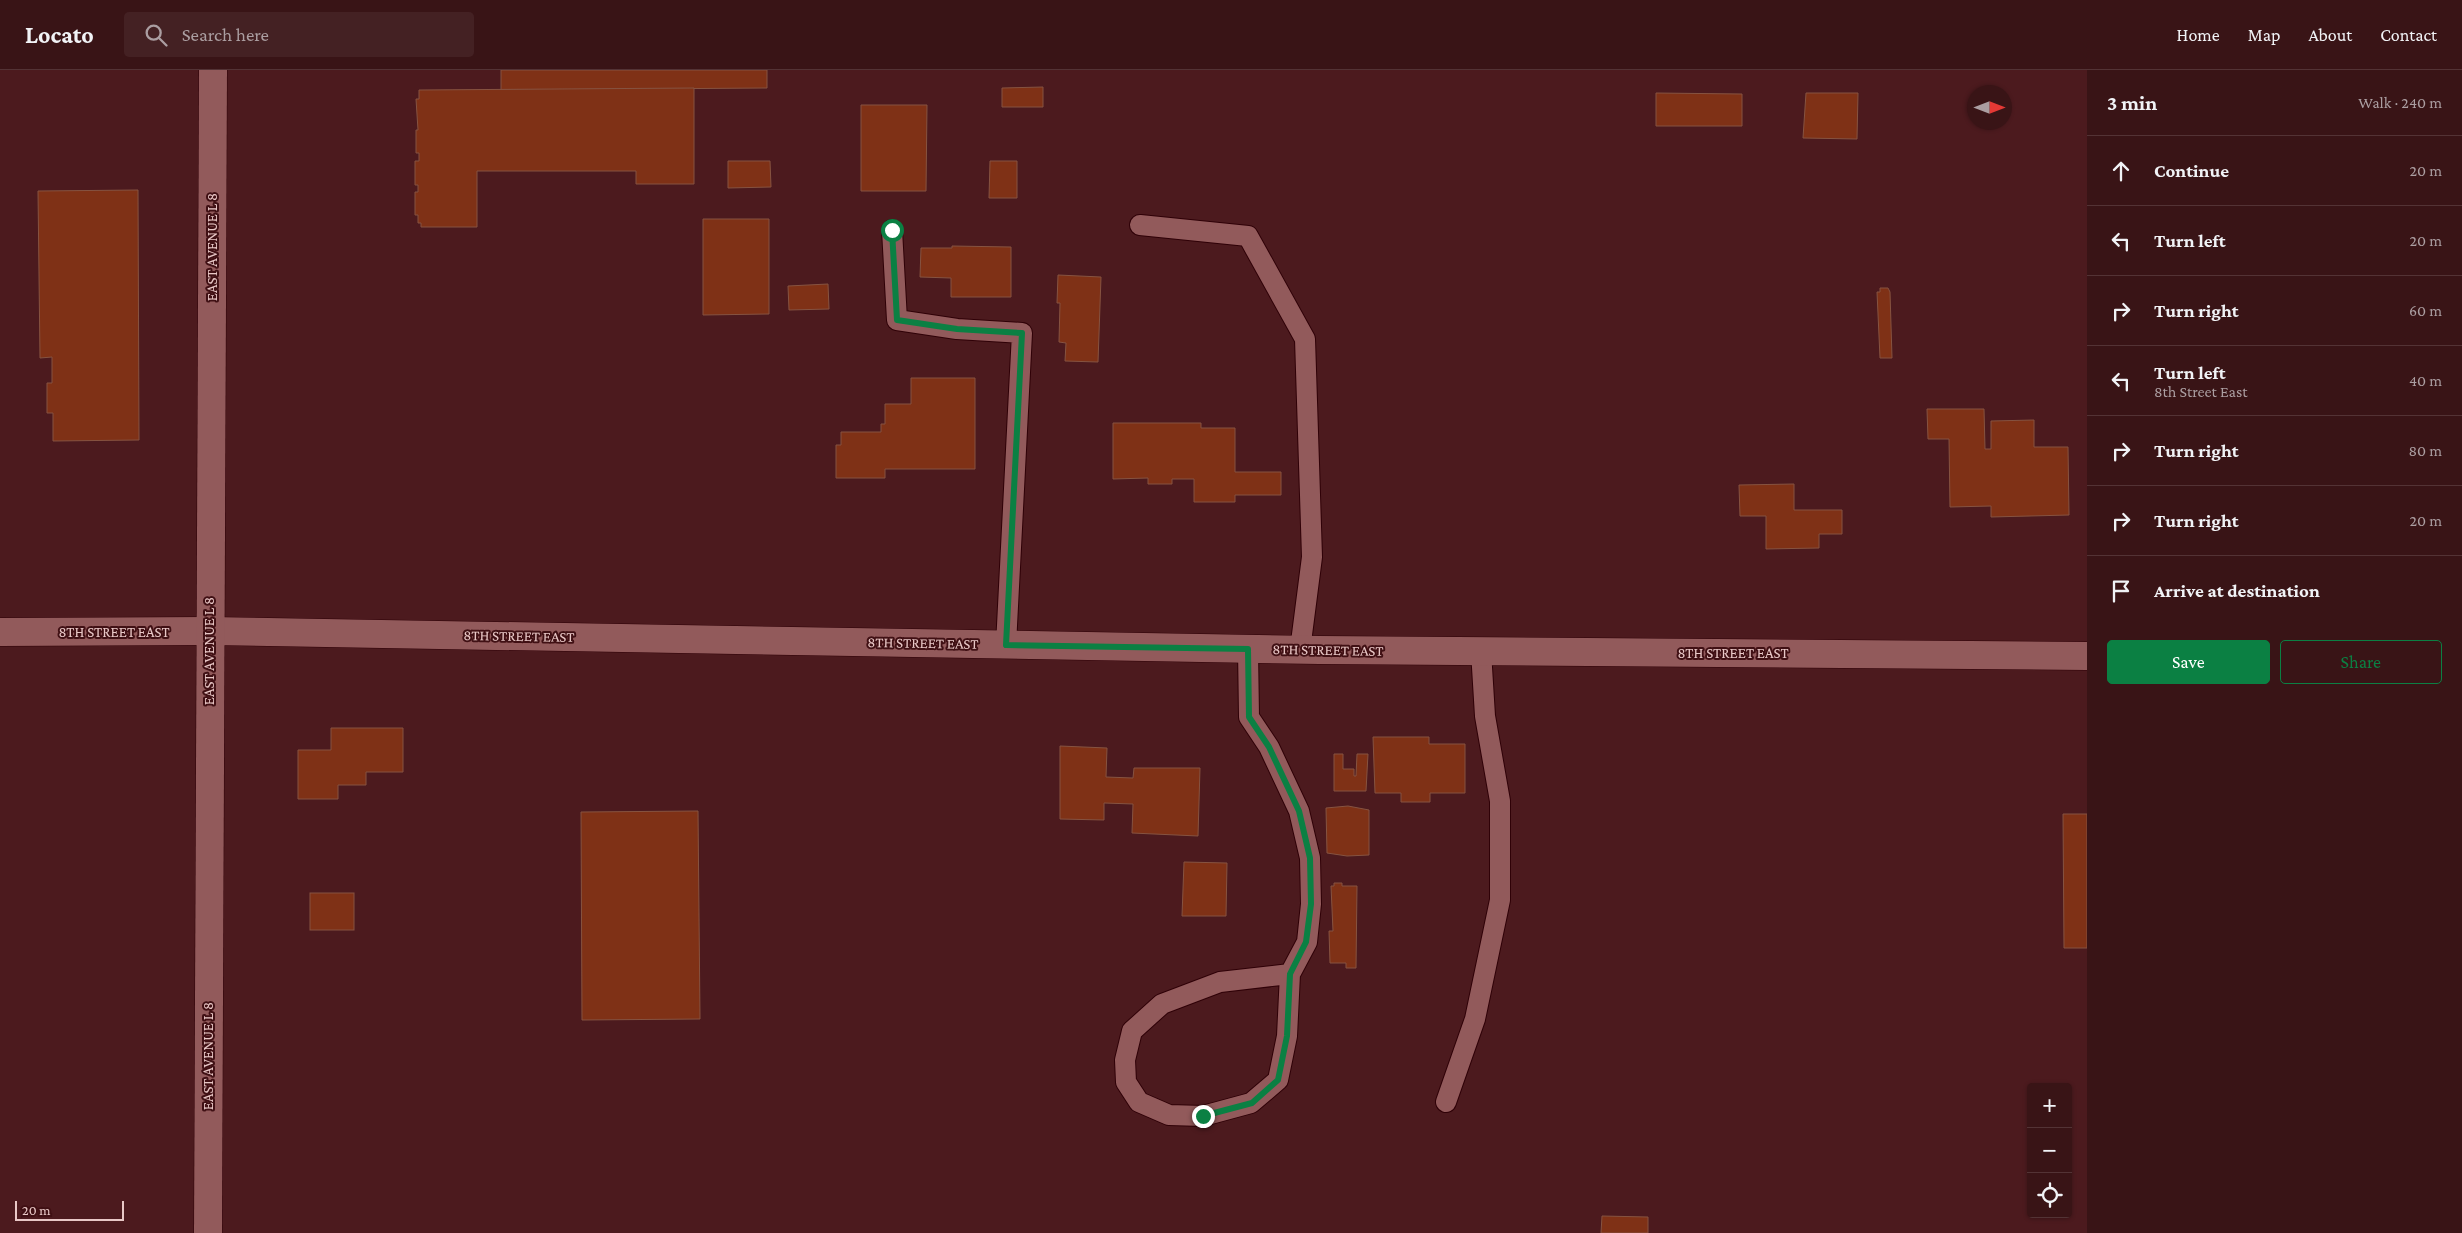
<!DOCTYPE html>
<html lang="en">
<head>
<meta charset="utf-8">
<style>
	:root { --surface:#391416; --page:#442123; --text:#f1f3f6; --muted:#ab9ea1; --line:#533335; --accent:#0b8043 }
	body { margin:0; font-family:"Crimson Pro",serif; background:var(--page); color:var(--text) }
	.controls { position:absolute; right:15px; bottom:15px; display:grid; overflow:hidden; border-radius:5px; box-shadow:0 1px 4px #0004 }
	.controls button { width:45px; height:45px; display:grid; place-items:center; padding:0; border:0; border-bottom:1px solid var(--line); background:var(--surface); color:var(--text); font:25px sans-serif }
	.compass { position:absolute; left:1967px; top:15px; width:45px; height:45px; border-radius:50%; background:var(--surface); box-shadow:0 1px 4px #0004; rotate:90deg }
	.scale { position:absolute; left:15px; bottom:12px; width:109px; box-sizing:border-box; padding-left:5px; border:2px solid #e9c8c7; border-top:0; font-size:14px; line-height:18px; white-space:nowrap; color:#e9c8c7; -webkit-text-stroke:4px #401014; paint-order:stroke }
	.stop { position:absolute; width:15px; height:15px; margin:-11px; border:4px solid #0b8043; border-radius:50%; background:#fff }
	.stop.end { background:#0b8043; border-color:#fff; box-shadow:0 1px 5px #0008 }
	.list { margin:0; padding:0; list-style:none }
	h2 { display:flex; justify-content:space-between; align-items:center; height:65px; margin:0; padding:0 20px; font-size:21px }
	h2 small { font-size:16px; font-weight:400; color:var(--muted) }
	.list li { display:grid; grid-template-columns:32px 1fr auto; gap:15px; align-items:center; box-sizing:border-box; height:70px; padding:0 20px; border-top:1px solid var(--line) }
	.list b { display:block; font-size:19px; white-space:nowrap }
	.list p { margin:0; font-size:16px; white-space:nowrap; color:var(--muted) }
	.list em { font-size:16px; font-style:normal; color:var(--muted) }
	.actions { display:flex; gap:10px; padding:15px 20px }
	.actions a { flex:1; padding:11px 0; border:1px solid var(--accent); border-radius:5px; text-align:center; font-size:18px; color:var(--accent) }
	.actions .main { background:var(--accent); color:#fff }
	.icon { flex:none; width:28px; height:28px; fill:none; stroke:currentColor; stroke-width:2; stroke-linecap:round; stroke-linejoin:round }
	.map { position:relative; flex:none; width:2087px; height:1163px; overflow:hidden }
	header { display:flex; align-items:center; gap:30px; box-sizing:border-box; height:70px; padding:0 25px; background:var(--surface); border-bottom:1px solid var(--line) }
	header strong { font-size:24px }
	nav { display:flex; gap:28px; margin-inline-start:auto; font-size:18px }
	.search { width:350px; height:45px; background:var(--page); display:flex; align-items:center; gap:12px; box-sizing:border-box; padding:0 18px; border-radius:5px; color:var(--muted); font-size:19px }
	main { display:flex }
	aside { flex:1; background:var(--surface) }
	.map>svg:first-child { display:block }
	.building { fill:#7f3116; stroke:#865341 }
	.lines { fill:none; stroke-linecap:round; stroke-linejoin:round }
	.lane-casing { stroke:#2f0107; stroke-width:22 }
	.street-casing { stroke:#2f0107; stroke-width:29 }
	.lane { stroke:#925a5b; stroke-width:20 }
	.street { stroke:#925a5b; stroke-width:28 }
	.route { stroke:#0b8043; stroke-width:6 }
	.labels { text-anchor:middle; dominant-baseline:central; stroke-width:4; stroke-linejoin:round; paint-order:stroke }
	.street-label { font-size:15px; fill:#e9c8c7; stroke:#401014 }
</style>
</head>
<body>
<header>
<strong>Locato</strong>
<div class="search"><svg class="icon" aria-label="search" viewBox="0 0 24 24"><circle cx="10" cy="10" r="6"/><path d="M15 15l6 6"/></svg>Search here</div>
<nav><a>Home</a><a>Map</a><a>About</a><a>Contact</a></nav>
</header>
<main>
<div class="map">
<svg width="2087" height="1163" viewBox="0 0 2087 1163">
	<rect width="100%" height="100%" fill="#4c1a1e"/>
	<g class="building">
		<polygon points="501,0 767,0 767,18 501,20"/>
		<polygon points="1043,17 1043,37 1002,37 1002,18"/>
		<polygon points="694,18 694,114 636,114 636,101 477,101 477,157 421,157 421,153 418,153 418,145 415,145 415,122 418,122 418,115 415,115 415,91 419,91 419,83 416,83 416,60 418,60 416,29 419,29 419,20"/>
		<polygon points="1656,23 1742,24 1742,56 1656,56"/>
		<polygon points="1806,23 1858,23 1857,69 1803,68"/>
		<polygon points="861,35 927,35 926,121 861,121"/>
		<polygon points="728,91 770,91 771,117 728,118"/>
		<polygon points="990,91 1017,91 1017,128 989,128"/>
		<polygon points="138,120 139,370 53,371 53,343 47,343 47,313 52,313 52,287 40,288 38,121"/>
		<polygon points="703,149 769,149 769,244 703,245"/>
		<polygon points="952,176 1011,177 1011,227 951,227 951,208 920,207 921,178 952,178"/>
		<polygon points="1058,205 1101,207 1098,292 1065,291 1066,273 1059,272 1060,233 1057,233"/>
		<polygon points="828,214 829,239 789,240 788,216"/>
		<polygon points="1880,218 1888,218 1890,222 1892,288 1880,288 1877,222 1880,222"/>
		<polygon points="911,308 975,308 975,399 885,399 885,408 836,408 836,375 841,375 841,362 881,362 881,354 885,354 885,334 911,334"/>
		<polygon points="1927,339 1984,339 1985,379 1991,379 1991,351 2034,350 2034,377 2068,377 2069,445 1991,447 1991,436 1950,437 1949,369 1928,369"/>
		<polygon points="1113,353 1201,353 1201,358 1235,358 1235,402 1281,402 1281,425 1235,425 1235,432 1194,432 1194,409 1172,409 1172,414 1148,414 1148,408 1113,409"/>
		<polygon points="1794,414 1794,440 1842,440 1842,464 1819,464 1819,478 1766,479 1766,446 1740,446 1739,415"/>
		<polygon points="331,658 403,658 403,702 366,702 366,715 338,715 338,729 298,729 298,680 331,680"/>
		<polygon points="1373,667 1429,667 1429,674 1465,674 1465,723 1430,723 1430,732 1401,732 1401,723 1375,723"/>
		<polygon points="1060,676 1107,678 1106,707 1133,708 1134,698 1200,698 1198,766 1132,763 1133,734 1104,733 1104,750 1060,749"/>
		<polygon points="1334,684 1343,684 1343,699 1354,699 1354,706 1356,706 1357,684 1368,684 1366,721 1334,721"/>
		<polygon points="1348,736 1369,740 1369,785 1347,786 1327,783 1326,738"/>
		<polygon points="698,741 700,949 582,950 581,742"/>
		<polygon points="2063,744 2087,744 2087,878 2064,878"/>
		<polygon points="1184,792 1227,793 1226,846 1182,846"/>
		<polygon points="1334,813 1342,813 1342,816 1357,816 1356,898 1346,898 1346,893 1330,893 1329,861 1333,861 1331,816 1334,816"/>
		<rect x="310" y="823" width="44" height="37"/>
		<polygon points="1602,1146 1648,1147 1648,1163 1601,1163"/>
	</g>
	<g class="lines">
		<defs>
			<g id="lane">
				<polyline points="1140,155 1248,166 1305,269 1312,487 1300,580"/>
				<polyline points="892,160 897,250 957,259 1022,263 1006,575"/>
				<polyline points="1248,579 1249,647 1269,677 1299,741 1310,788 1311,834 1307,872 1290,904 1287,966 1278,1010 1251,1033 1203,1046 1169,1045 1139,1032 1126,1012 1125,990 1132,961 1162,934 1220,912 1290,904"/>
				<polyline points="1446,1032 1475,949 1500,830 1500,731 1485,646 1481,581"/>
			</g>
			<g id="street">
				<polyline points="0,562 209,561 1320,580 2087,586"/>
				<polyline points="208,1163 213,0"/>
			</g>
		</defs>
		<use href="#lane" class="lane-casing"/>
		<use href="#street" class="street-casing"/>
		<use href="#lane" class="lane"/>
		<use href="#street" class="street"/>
	</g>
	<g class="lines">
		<polyline class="route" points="892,160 897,250 957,259 1022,263 1006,575 1248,579 1249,647 1269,677 1299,741 1310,788 1311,834 1306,872 1290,904 1287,966 1278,1010 1252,1033 1203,1046"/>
	</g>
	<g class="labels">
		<g class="street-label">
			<text transform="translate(212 177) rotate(-90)">EAST AVENUE L 8</text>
			<text x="114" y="562">8TH STREET EAST</text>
			<text transform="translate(519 566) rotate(1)">8TH STREET EAST</text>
			<text transform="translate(923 573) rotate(1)">8TH STREET EAST</text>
			<text transform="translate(1328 580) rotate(1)">8TH STREET EAST</text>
			<text transform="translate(209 581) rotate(-90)">EAST AVENUE L 8</text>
			<text x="1733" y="583">8TH STREET EAST</text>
			<text transform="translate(208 986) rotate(-90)">EAST AVENUE L 8</text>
		</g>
	</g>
</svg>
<div class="controls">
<button>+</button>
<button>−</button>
<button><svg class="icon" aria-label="locate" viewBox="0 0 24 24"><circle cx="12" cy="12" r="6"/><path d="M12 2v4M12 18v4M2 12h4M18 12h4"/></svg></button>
</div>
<svg class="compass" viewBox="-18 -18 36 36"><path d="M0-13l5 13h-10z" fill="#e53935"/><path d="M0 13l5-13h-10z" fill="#ab9ea1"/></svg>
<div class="scale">20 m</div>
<div class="stop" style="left:892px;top:160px"></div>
<div class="stop end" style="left:1203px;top:1046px"></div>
</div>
<aside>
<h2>3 min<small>Walk · 240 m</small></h2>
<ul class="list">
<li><svg class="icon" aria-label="ahead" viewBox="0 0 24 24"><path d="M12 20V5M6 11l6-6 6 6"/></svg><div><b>Continue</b></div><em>20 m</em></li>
<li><svg class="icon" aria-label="left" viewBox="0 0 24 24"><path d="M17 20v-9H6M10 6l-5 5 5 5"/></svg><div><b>Turn left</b></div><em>20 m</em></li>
<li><svg class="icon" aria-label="right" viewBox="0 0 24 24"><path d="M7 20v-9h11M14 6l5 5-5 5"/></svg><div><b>Turn right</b></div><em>60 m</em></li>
<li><svg class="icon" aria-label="left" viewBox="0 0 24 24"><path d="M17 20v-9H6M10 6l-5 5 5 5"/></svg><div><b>Turn left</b><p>8th Street East</p></div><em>40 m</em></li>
<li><svg class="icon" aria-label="right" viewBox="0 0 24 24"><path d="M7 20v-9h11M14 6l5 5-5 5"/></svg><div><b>Turn right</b></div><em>80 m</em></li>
<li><svg class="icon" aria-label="right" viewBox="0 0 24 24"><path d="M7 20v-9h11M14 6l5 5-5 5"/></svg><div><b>Turn right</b></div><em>20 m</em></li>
<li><svg class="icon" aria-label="arrive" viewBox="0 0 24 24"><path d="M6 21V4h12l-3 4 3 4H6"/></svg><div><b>Arrive at destination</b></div></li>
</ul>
<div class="actions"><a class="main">Save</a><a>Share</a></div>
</aside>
</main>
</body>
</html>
